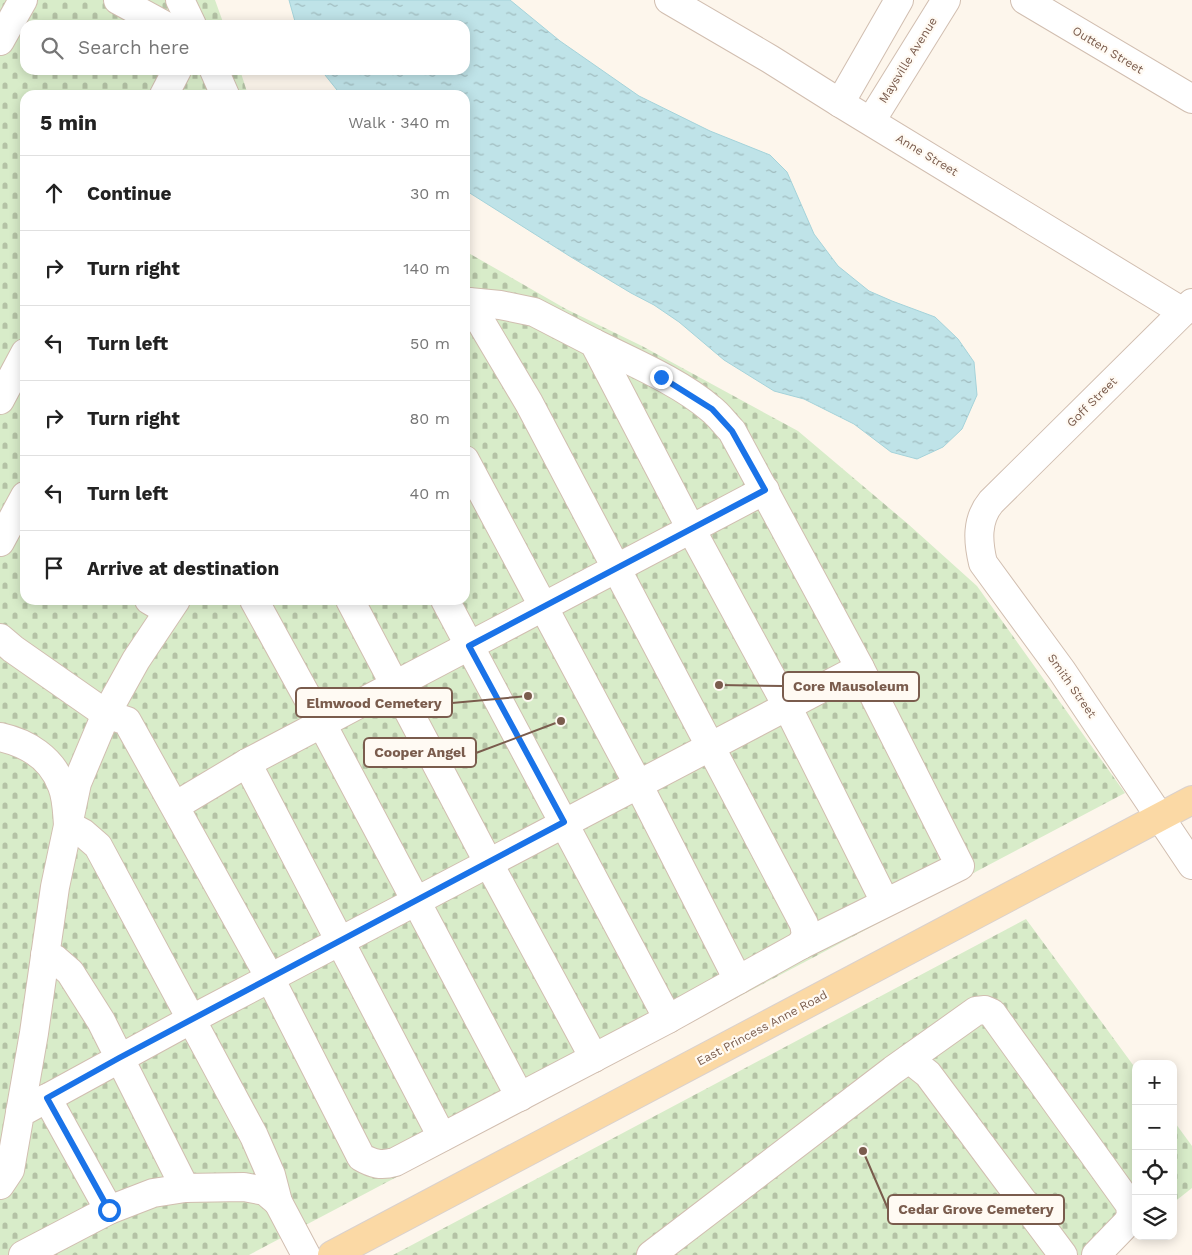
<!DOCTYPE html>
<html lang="en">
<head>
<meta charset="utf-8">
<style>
	:root { --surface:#fff; --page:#f2f2f2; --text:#222; --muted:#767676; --line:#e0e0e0 }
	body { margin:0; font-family:"Work Sans",sans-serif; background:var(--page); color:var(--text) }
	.controls { position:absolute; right:15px; bottom:15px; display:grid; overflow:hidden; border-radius:10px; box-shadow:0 2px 12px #0003 }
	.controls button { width:45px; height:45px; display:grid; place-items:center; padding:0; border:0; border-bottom:1px solid var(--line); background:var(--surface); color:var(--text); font:25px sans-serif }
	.stop { position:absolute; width:15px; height:15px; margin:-11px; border:4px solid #1a73e8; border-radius:50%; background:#fff }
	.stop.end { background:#1a73e8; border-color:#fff; box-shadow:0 1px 5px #0008 }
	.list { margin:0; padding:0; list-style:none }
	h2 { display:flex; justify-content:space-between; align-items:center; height:65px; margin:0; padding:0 20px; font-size:21px }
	h2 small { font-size:16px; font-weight:400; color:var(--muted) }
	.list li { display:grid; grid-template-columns:32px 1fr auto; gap:15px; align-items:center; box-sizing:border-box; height:75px; padding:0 20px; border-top:1px solid var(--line) }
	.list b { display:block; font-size:19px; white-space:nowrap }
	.list em { font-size:16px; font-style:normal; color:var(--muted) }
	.icon { flex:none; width:28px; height:28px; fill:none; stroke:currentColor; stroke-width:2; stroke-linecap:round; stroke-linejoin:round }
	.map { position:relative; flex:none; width:1192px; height:1255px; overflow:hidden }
	.search { position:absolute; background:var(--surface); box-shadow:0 2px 12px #0003; left:20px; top:20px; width:450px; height:55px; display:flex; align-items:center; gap:12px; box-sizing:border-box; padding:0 18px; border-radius:15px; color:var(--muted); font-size:19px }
	.panel { position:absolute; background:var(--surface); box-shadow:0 2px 12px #0003; left:20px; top:90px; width:450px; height:515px; border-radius:15px }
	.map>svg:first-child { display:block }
	.cemetery { fill:url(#cemetery-stones) }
	.water { fill:url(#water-ripples); stroke:#a5d3da }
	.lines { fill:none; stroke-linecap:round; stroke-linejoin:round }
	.minor-casing { stroke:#d1beb0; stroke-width:30 }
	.major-casing { stroke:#dad1cd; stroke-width:30 }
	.minor { stroke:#fff; stroke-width:28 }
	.major { stroke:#fbd9a5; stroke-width:28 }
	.route { stroke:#1a73e8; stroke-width:6 }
	.labels { text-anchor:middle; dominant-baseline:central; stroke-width:4.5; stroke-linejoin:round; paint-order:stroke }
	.street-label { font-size:12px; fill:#7a5c4d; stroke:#fffaf3 }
	.leader { fill:none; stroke:#7a5c4d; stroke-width:2 }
	.callout-dot { fill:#7a5c4d; stroke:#fffaf3; stroke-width:2 }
	.callout { fill:#fffaf3; stroke:#7a5c4d; stroke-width:2 }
	.callout-label { font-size:14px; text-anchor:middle; font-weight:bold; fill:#7a5c4d }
</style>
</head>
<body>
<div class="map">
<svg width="1192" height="1255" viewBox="0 0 1192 1255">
	<defs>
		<pattern id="cemetery-stones" width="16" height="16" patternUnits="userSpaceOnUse" patternTransform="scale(1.25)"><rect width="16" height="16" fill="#d8ecc9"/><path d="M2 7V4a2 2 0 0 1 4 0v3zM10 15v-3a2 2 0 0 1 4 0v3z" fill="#b4c2a5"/></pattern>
		<pattern id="water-ripples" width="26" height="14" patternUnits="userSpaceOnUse" patternTransform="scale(1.25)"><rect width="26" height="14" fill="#bfe3e8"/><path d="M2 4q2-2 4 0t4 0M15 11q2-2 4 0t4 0" fill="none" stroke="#a0bbbe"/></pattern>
	</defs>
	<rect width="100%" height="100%" fill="#fdf6ec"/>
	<g class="cemetery">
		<polygon points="0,0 215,0 224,25 25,25 25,70 240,70 248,95 25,95 25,600 465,600 465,251 566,309 642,346 798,431 908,524 977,586 1125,793 249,1255 0,1255"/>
		<polygon points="1026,919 1136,1069 1136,1233 1113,1251 1116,1255 393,1255"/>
		<polygon points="1173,1120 1192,1146 1192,1188 1173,1203"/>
	</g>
	<polygon class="water" points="289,0 510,0 560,41 639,96 710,131 770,155 787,172 814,234 838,266 869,291 892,301 935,317 958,339 974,362 977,395 962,429 943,447 917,459 891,452 854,424 804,399 774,391 724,360 679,322 654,305 631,293 571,257 465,190 465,95 341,95 321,70 465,70 465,25 296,25"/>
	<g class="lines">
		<defs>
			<g id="minor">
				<polyline points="118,0 164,25"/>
				<polyline points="180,0 192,25"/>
				<polyline points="669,0 770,59 840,103 1183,312"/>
				<polyline points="1025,0 1192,99"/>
				<polyline points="0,41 23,0"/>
				<polyline points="214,70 225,95"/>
				<polyline points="164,95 177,70"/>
				<polyline points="840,103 899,0"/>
				<polyline points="871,121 946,0"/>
				<polyline points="469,302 500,305 534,312 594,343 691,529 787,706 885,902"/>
				<polyline points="469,302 529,403 804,924 806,935 801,945"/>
				<path d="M1192 303 991 502C976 520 978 542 983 563L1062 671 1192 865"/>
				<polyline points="0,400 25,353"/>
				<polyline points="465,460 638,784 738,980"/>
				<polyline points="0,542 25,496"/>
				<polyline points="149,600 168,611"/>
				<polyline points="254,600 322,724 520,1097"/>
				<polyline points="350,600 488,862 594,1058"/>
				<polyline points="445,600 668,1019"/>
				<path d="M0 638 13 649 106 714 127 721 270 978 361 1157C373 1164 381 1166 395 1162L668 1019 801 945 960 866 860 668 732 431C725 424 719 415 711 409 680 382 630 361 594 343"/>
				<path d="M0 737C27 743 52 758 62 786 67 798 67 813 68 825L83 833 98 846 254 1136 271 1175 278 1202 306 1255"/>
				<polyline points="247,763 442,1137"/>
				<polyline points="175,806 247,763 765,490"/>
				<polyline points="45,955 55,959 70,972 101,1021 185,1188"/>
				<polyline points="909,1059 928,1074 1063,1255"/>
				<polyline points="47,1098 109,1210"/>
				<polyline points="20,1113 34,1033 55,887 77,783 106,714 136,660 176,600"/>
				<polyline points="0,1185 10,1170 20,1113 192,1019 860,668"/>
				<polyline points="23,1255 109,1210 153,1193 185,1188 244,1187 265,1191 278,1202"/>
				<polyline points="651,1255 893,1070 976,1011 985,1010 992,1013 1130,1205 1131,1216 1127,1223 1096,1255"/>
			</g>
			<polyline id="major" points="332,1255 1192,800"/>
		</defs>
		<use href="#minor" class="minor-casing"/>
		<use href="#major" class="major-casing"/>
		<use href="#minor" class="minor"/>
		<use href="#major" class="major"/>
	</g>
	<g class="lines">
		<polyline class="route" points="109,1210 47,1098 119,1058 564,822 469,646 765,490 732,431 712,409 661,377"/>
	</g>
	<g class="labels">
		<g class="street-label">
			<text transform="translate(1108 50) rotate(31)">Outten Street</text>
			<text transform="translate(908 60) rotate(-58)">Maysville Avenue</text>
			<text transform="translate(927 155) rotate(31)">Anne Street</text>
			<text transform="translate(1092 402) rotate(-45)">Goff Street</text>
			<text transform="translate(1072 686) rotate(55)">Smith Street</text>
			<text transform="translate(762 1028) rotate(-28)">East Princess Anne Road</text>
		</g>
	</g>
	<path class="leader" d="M719 685L783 686M528 696L452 703M561 721L476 753M863 1151L888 1209"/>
	<g class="callout-dot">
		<circle cx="719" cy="685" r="5"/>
		<circle cx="528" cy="696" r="5"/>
		<circle cx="561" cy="721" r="5"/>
		<circle cx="863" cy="1151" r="5"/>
	</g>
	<g class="callout">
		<rect x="783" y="672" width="136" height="29" rx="5"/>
		<rect x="296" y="688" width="156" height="29" rx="5"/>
		<rect x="364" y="738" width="112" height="29" rx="5"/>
		<rect x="888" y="1195" width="176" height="29" rx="5"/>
	</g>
	<g class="callout-label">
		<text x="851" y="691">Core Mausoleum</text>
		<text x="374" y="708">Elmwood Cemetery</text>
		<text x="420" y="757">Cooper Angel</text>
		<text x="976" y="1214">Cedar Grove Cemetery</text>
	</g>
</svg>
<div class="controls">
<button>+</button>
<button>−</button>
<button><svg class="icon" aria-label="locate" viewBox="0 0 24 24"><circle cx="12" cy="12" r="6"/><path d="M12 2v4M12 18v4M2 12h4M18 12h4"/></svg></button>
<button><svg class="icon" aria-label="layers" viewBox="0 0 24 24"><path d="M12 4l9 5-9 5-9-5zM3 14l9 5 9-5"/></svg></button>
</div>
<div class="stop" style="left:109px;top:1210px"></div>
<div class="stop end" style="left:661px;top:377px"></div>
<div class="search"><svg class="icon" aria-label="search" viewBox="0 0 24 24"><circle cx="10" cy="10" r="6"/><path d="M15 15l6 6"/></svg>Search here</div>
<section class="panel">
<h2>5 min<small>Walk · 340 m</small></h2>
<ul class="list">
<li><svg class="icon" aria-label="ahead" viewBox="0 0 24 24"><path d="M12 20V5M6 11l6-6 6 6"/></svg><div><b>Continue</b></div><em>30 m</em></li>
<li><svg class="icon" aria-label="right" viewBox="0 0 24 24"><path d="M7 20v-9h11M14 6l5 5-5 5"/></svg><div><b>Turn right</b></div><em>140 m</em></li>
<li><svg class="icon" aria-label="left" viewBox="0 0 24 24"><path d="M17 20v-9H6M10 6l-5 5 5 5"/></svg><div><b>Turn left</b></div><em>50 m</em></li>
<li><svg class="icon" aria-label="right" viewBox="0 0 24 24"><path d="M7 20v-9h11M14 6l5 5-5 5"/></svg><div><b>Turn right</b></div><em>80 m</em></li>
<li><svg class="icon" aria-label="left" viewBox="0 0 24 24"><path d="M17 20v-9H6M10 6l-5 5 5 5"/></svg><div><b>Turn left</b></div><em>40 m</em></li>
<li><svg class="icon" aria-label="arrive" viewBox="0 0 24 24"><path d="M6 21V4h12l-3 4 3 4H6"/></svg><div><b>Arrive at destination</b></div></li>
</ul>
</section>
</div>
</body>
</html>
